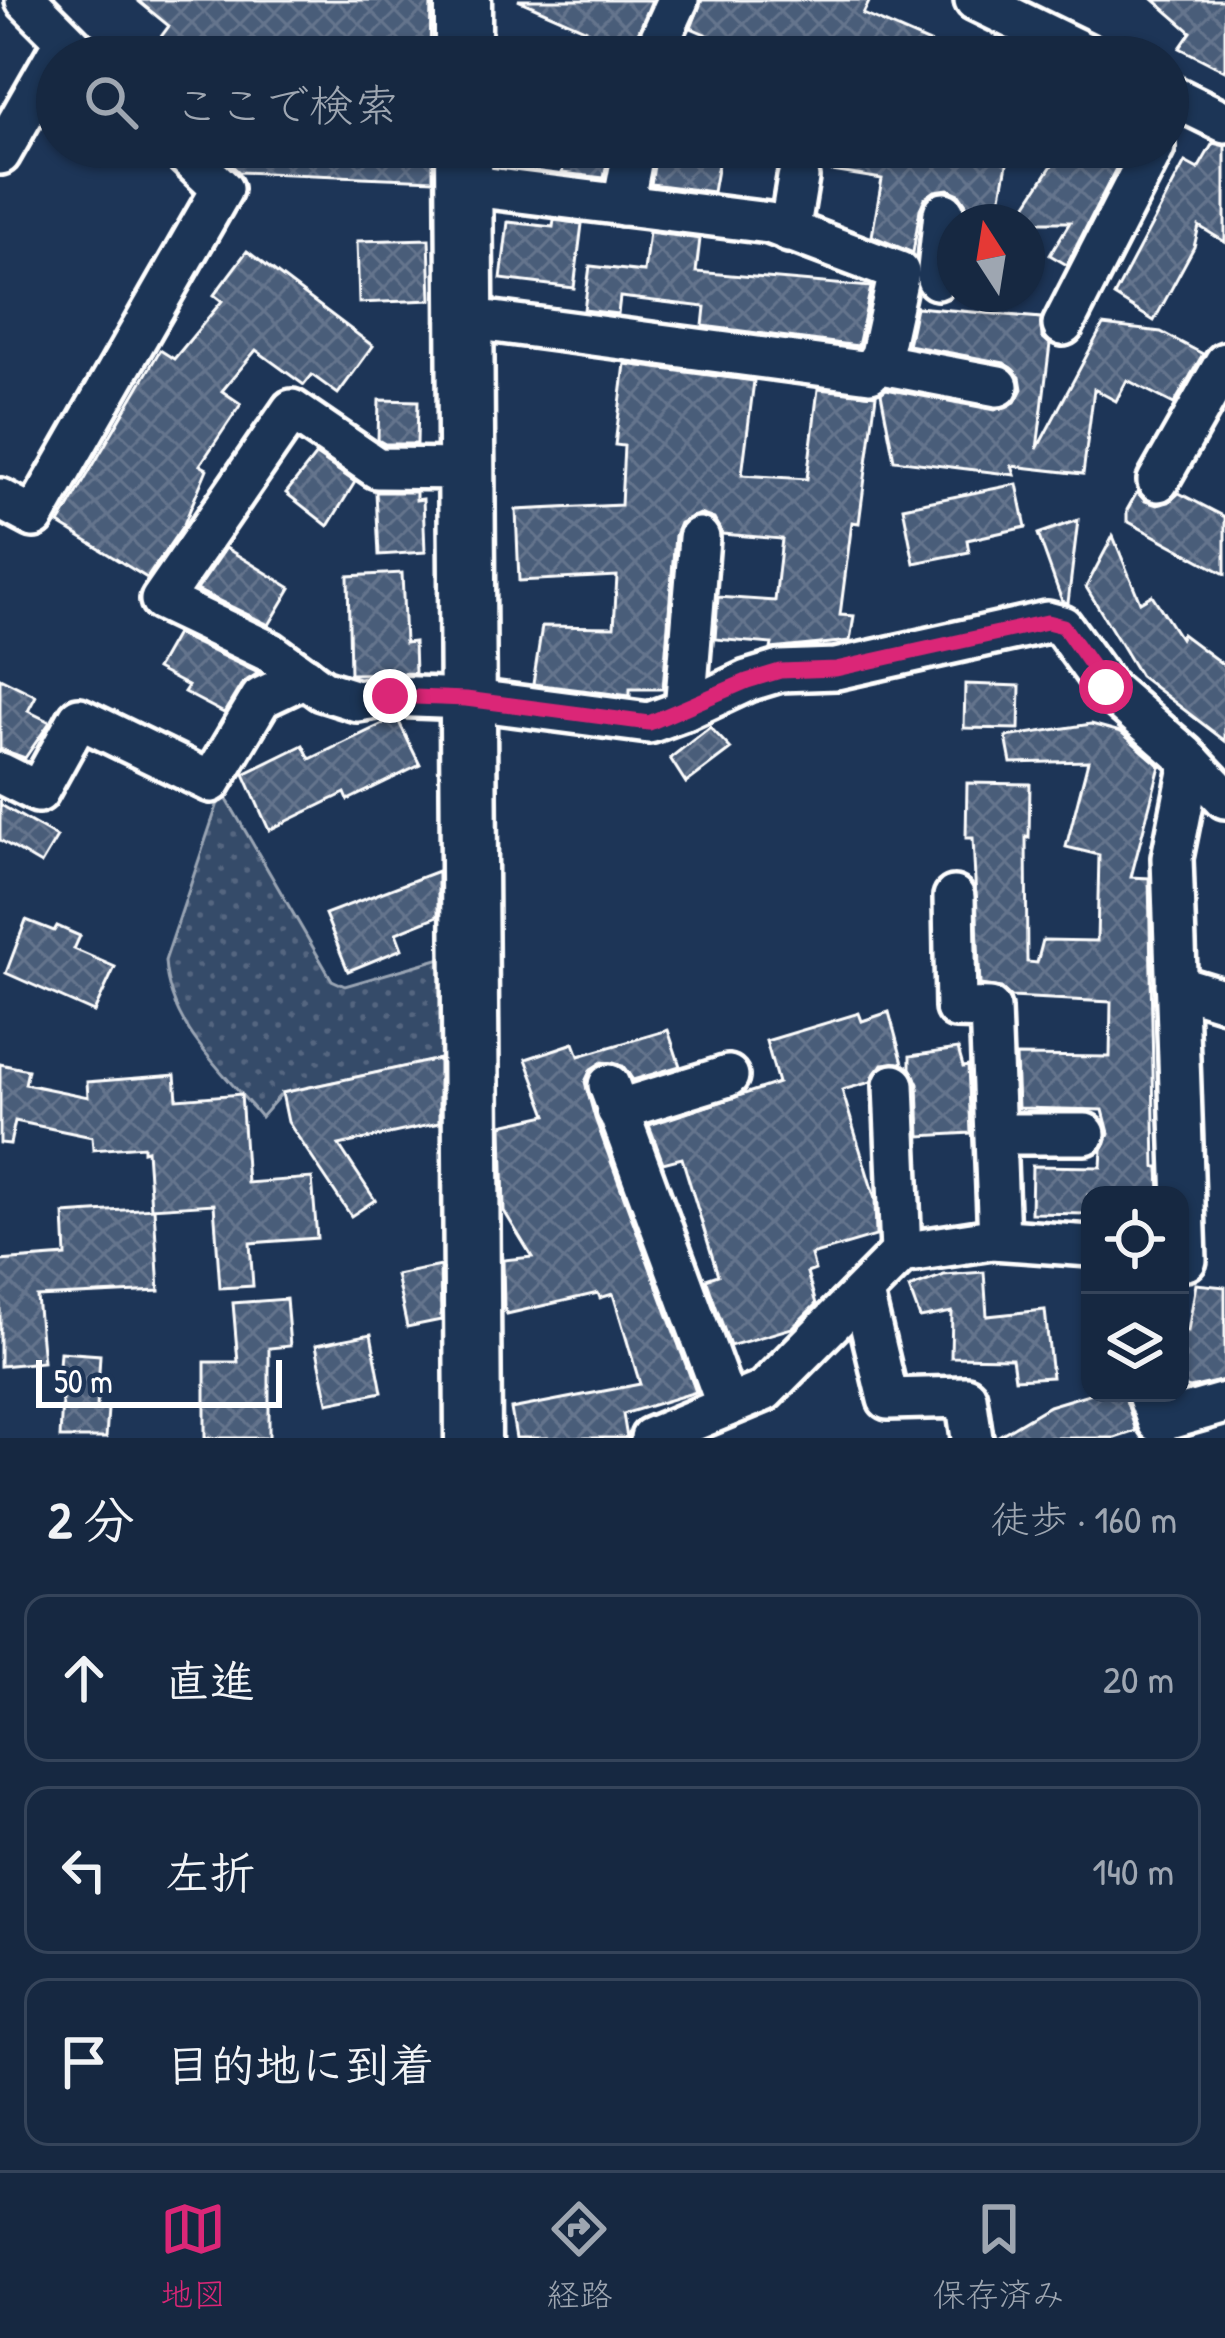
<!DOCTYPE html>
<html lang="ja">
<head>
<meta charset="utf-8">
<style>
	:root { --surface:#162841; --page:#23344c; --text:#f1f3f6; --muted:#9ea6b1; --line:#35445a; --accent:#db2777 }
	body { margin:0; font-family:"Patrick Hand","Klee One",sans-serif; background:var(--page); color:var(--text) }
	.controls { position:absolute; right:36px; bottom:36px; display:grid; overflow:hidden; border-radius:24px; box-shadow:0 3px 9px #0004 }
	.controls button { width:108px; height:108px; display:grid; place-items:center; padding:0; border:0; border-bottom:3px solid var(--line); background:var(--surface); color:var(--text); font:60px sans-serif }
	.compass { position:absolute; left:937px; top:204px; width:108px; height:108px; border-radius:50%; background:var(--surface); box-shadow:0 3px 9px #0004; rotate:348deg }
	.scale { position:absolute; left:36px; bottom:30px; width:246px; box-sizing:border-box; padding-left:12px; border:6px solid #fff; border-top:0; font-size:33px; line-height:42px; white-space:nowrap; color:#fff; -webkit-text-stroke:9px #1d3557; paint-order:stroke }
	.stop { position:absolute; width:36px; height:36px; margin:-27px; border:9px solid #db2777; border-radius:50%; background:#fff }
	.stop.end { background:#db2777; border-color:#fff; box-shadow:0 3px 12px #0008 }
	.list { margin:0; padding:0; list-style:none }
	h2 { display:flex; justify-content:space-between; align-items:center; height:156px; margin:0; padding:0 48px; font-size:51px }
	h2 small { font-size:39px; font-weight:400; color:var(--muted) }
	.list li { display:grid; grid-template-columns:78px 1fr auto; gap:36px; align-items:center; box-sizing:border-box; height:168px; margin:0 24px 24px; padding:0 24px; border:3px solid var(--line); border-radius:24px }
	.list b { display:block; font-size:45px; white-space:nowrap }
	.list em { font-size:39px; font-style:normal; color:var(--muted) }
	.icon { flex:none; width:66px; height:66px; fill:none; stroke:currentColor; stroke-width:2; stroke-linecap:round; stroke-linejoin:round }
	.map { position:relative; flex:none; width:1225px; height:1438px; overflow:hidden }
	.search { position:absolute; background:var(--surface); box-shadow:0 3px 9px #0004; left:36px; right:36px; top:36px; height:132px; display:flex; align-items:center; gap:30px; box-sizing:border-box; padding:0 42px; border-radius:66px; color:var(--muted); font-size:45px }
	.sheet { height:732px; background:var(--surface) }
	nav { display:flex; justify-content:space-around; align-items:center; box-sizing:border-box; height:168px; border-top:3px solid var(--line); background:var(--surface); font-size:33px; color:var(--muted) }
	nav a { display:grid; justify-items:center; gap:6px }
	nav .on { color:var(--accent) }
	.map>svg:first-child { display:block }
	.grass { fill:url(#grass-dots); stroke:#9aa5b4; stroke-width:3 }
	.building { fill:url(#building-cross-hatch); stroke:#fff; stroke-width:3 }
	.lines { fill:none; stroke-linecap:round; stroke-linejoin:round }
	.street-casing { stroke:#fff; stroke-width:48 }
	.secondary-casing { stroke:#fff; stroke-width:63 }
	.street { stroke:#1d3557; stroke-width:39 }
	.secondary { stroke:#1d3557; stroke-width:54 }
	.route { stroke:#db2777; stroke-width:15 }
</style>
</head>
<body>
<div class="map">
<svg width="1225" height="1438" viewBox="0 0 1225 1438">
	<defs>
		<pattern id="grass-dots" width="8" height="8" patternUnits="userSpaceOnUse" patternTransform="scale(3)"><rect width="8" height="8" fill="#364b69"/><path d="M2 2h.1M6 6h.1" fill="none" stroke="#546680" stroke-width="1.8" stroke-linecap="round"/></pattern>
		<pattern id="building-cross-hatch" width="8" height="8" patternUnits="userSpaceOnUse" patternTransform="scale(3)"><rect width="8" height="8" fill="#4a5d79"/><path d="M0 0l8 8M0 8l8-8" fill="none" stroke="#65758d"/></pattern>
	</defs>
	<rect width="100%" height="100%" fill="#1d3557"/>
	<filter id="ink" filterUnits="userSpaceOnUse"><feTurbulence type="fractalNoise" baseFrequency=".00833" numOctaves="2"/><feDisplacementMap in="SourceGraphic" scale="24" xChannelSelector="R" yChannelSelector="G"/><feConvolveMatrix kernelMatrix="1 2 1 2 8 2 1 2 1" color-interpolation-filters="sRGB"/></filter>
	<g filter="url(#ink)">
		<path class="grass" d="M222 791 332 980 345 986 448 956 441 1059 282 1093 261 1117C221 1069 169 1026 165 961Z"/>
		<g class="building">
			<polygon points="137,0 431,0 430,57 371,57 372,52 329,57 298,48 293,57 146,57 169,26"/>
			<polygon points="518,0 652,0 628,57 575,57 587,30"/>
			<polygon points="702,0 870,0 863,14 962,57 758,57 691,28"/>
			<polygon points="1154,0 1225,0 1225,71 1180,48 1191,32"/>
			<polygon points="1213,143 1225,146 1225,242 1199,226 1194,247 1154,321 1114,296 1185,162 1198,169"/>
			<polygon points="213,147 433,147 433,180 239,172"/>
			<polygon points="567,147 610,147 604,178 562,173"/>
			<polygon points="657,147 721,147 713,192 651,184"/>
			<polygon points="777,147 942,147 1008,159 996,222 967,222 966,204 959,194 948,189 935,191 925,198 920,209 913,253 872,236 882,179 820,169 803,155 776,161"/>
			<polygon points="1064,147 1127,147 1067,265 1050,255 1070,222 1015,222"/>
			<polygon points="554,220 582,224 574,288 501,279 508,222 553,227"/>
			<polygon points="649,232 700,239 696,272 871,287 858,346 703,326 705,307 620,297 618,314 584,310 590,266 644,272"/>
			<polygon points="429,239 431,300 359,303 357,241"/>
			<polygon points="247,251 373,346 338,394 312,375 304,385 256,350 222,391 241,404 200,465 207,469 184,524 147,578 59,524 160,350 174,359 222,301 214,295"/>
			<polygon points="916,307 1041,318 1042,337 1050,344 1037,449 1103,325 1161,332 1203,354 1174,404 1127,380 1116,401 1094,389 1083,474 1012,466 1015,475 894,460 881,393 886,389 995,410 1015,402 1022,389 1020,377 1004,363 908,345"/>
			<polygon points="625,364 754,381 742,475 807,479 818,389 876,395 859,523 852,522 840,615 854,616 850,641 771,649 772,644 715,639 718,597 775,601 782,539 722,534 714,519 700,514 680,523 675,535 663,689 630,689 630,696 533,684 542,626 614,627 617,576 519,581 516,510 621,505 624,446 615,445"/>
			<polygon points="379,400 418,401 417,444 385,444 378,440"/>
			<polygon points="316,455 355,482 328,526 286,493"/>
			<polygon points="1017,484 1026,527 967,540 969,552 914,563 903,507"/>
			<polygon points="376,492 416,492 416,500 423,499 425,552 379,555"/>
			<polygon points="1137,492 1145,501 1157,505 1169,502 1179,493 1225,517 1225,574 1127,521 1127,510"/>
			<polygon points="1078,520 1068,603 1062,601 1038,534"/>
			<polygon points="1113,536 1140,602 1152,595 1180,638 1182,634 1225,666 1225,741 1140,676 1086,587"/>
			<polygon points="226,548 291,588 269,625 197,590"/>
			<polygon points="402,573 405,643 414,642 415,673 350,674 348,576"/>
			<polygon points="176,634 258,673 241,685 224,713 184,692 188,686 156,669"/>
			<polygon points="0,678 36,696 28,711 50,722 25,758 0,749"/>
			<polygon points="965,684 1020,686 1019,729 964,728"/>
			<polygon points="391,720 398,720 420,765 348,800 345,793 269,830 244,774 303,745 310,759"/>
			<polygon points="1091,724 1121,732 1160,766 1131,877 1149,878 1155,1167 1159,1167 1160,1195 1088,1195 1087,1214 1031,1213 1032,1166 1101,1167 1102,1150 1109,1133 1103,1110 1018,1108 1016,1056 1110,1057 1111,1002 1011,997 1001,988 980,985 973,838 966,838 967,783 1030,784 1029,838 1026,837 1027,962 1037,963 1043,940 1097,941 1099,855 1066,847 1088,761 1011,763 1006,737"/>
			<polygon points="710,727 731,749 686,783 670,758"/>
			<polygon points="0,800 1,805 57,837 41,864 0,840"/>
			<polygon points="438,871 438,916 396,933 402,949 348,971 325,914"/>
			<polygon points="26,920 54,931 57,926 80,936 74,949 115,967 94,1012 6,973"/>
			<polygon points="889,1012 903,1063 882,1064 871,1082 842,1090 875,1199 876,1236 811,1255 815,1270 807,1273 816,1304 792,1328 730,1346 706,1279 718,1275 682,1158 663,1163 649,1125 778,1083 766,1041 859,1013 862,1021"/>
			<polygon points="668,1030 680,1066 633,1080 623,1066 602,1062 591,1069 585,1082 595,1118 696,1392 623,1414 627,1438 516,1438 511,1409 640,1384 613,1294 600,1298 598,1293 507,1314 504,1308 503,1260 532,1257 504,1211 502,1125 547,1115 526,1059 574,1043 579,1056"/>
			<polygon points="958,1049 963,1067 968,1066 971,1133 920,1136 918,1084 910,1068 910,1056"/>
			<polygon points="439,1059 439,1123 339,1145 375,1200 351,1216 288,1122 282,1093"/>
			<polygon points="0,1064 28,1070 25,1084 88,1097 87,1082 175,1075 177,1099 241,1094 247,1183 312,1178 317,1238 250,1243 253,1286 220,1288 214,1204 151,1208 147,1150 143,1151 143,1146 93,1150 92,1137 15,1121 10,1144 0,1143"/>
			<polygon points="154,1208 159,1291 37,1297 43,1362 0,1366 0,1261 66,1256 64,1214"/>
			<polygon points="440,1266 441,1320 407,1327 396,1275"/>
			<polygon points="984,1272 987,1316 1045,1310 1052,1377 1015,1379 1012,1358 951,1357 952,1312 920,1318 909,1288 944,1275"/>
			<polygon points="1196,1284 1225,1287 1225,1380 1190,1388 1180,1385 1180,1329 1188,1331"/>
			<polygon points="286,1299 290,1346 269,1348 269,1438 205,1438 205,1362 238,1362 233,1303"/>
			<polygon points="371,1334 382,1392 328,1403 316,1345"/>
			<polygon points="60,1352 100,1355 97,1408 108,1409 106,1438 60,1438 63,1380 58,1380"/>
			<polygon points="1092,1393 1124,1393 1136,1431 1115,1438 995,1438 1049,1406"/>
		</g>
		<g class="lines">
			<defs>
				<g id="street">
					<polyline points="26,0 78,52"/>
					<polyline points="975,0 1092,57"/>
					<polyline points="652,57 678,0"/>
					<polyline points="1168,94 1225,122"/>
					<polyline points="0,154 57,54 78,52 83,57"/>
					<polyline points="464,185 769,223 899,272 881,355 870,372 464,318"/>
					<polyline points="623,205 634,147"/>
					<polyline points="789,232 798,178"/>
					<polyline points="937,279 944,213"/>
					<polyline points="1063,325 1154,147"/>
					<polyline points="876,363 998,386"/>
					<polyline points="465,469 377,468 292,410 161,600 270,652 322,690 357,701 390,696 466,699 649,723 685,710 699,538"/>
					<polyline points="1158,481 1225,363"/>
					<polyline points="0,499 34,517 222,189 178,147"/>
					<polyline points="685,710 747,681 780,671 836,669 1047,622 1062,626 1106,687 1184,755 1225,798"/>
					<polyline points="0,773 38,792 79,718 211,782 261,698 305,677"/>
					<polyline points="954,897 956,1008 990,1009 999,1239"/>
					<polyline points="1176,985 1225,1000"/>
					<polyline points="609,1085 727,1406"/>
					<polyline points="894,1085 901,1253"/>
					<polyline points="617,1110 728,1076"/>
					<polyline points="995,1134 1085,1134"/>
					<polyline points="1186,1260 1172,858 1191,762"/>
					<polyline points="863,1294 888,1399 966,1397 972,1438"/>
					<polyline points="1148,1395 1158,1422 1225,1403"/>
					<polyline points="651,1438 764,1391 901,1253 992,1239 1090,1246"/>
				</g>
				<g id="secondary">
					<polyline points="463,0 463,57"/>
					<polyline points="464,147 473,1438"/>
				</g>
			</defs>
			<use href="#street" class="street-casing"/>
			<use href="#secondary" class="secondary-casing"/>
			<use href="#street" class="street"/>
			<use href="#secondary" class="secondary"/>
		</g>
	</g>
	<g class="lines" filter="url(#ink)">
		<polyline class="route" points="390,696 466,699 649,723 747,681 780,671 836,669 1047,622 1063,626 1106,687"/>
	</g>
</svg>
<div class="controls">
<button><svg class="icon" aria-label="locate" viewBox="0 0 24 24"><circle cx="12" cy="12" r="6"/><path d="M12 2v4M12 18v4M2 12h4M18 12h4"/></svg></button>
<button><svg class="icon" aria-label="layers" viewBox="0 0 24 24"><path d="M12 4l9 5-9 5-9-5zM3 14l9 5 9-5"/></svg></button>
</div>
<svg class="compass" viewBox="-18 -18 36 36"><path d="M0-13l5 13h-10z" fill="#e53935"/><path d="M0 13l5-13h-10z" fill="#9ea6b1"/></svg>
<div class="scale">50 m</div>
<div class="stop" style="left:1106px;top:687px"></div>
<div class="stop end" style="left:390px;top:696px"></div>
<div class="search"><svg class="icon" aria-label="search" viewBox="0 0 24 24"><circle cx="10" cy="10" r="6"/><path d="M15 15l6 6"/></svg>ここで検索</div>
</div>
<section class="sheet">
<h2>2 分<small>徒歩 · 160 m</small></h2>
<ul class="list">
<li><svg class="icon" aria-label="ahead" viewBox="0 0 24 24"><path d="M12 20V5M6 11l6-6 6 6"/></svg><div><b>直進</b></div><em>20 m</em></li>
<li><svg class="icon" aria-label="left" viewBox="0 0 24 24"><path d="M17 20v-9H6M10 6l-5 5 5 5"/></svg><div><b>左折</b></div><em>140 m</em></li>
<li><svg class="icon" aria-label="arrive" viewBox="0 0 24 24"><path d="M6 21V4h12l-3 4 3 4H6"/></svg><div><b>目的地に到着</b></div></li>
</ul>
</section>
<nav>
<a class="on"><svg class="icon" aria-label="map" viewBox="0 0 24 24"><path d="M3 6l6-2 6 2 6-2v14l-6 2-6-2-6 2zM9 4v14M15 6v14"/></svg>地図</a>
<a><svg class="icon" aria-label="directions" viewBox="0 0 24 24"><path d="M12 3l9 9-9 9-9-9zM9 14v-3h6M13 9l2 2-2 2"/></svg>経路</a>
<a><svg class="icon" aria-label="saved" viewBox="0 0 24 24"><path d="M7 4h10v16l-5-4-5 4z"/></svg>保存済み</a>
</nav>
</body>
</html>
